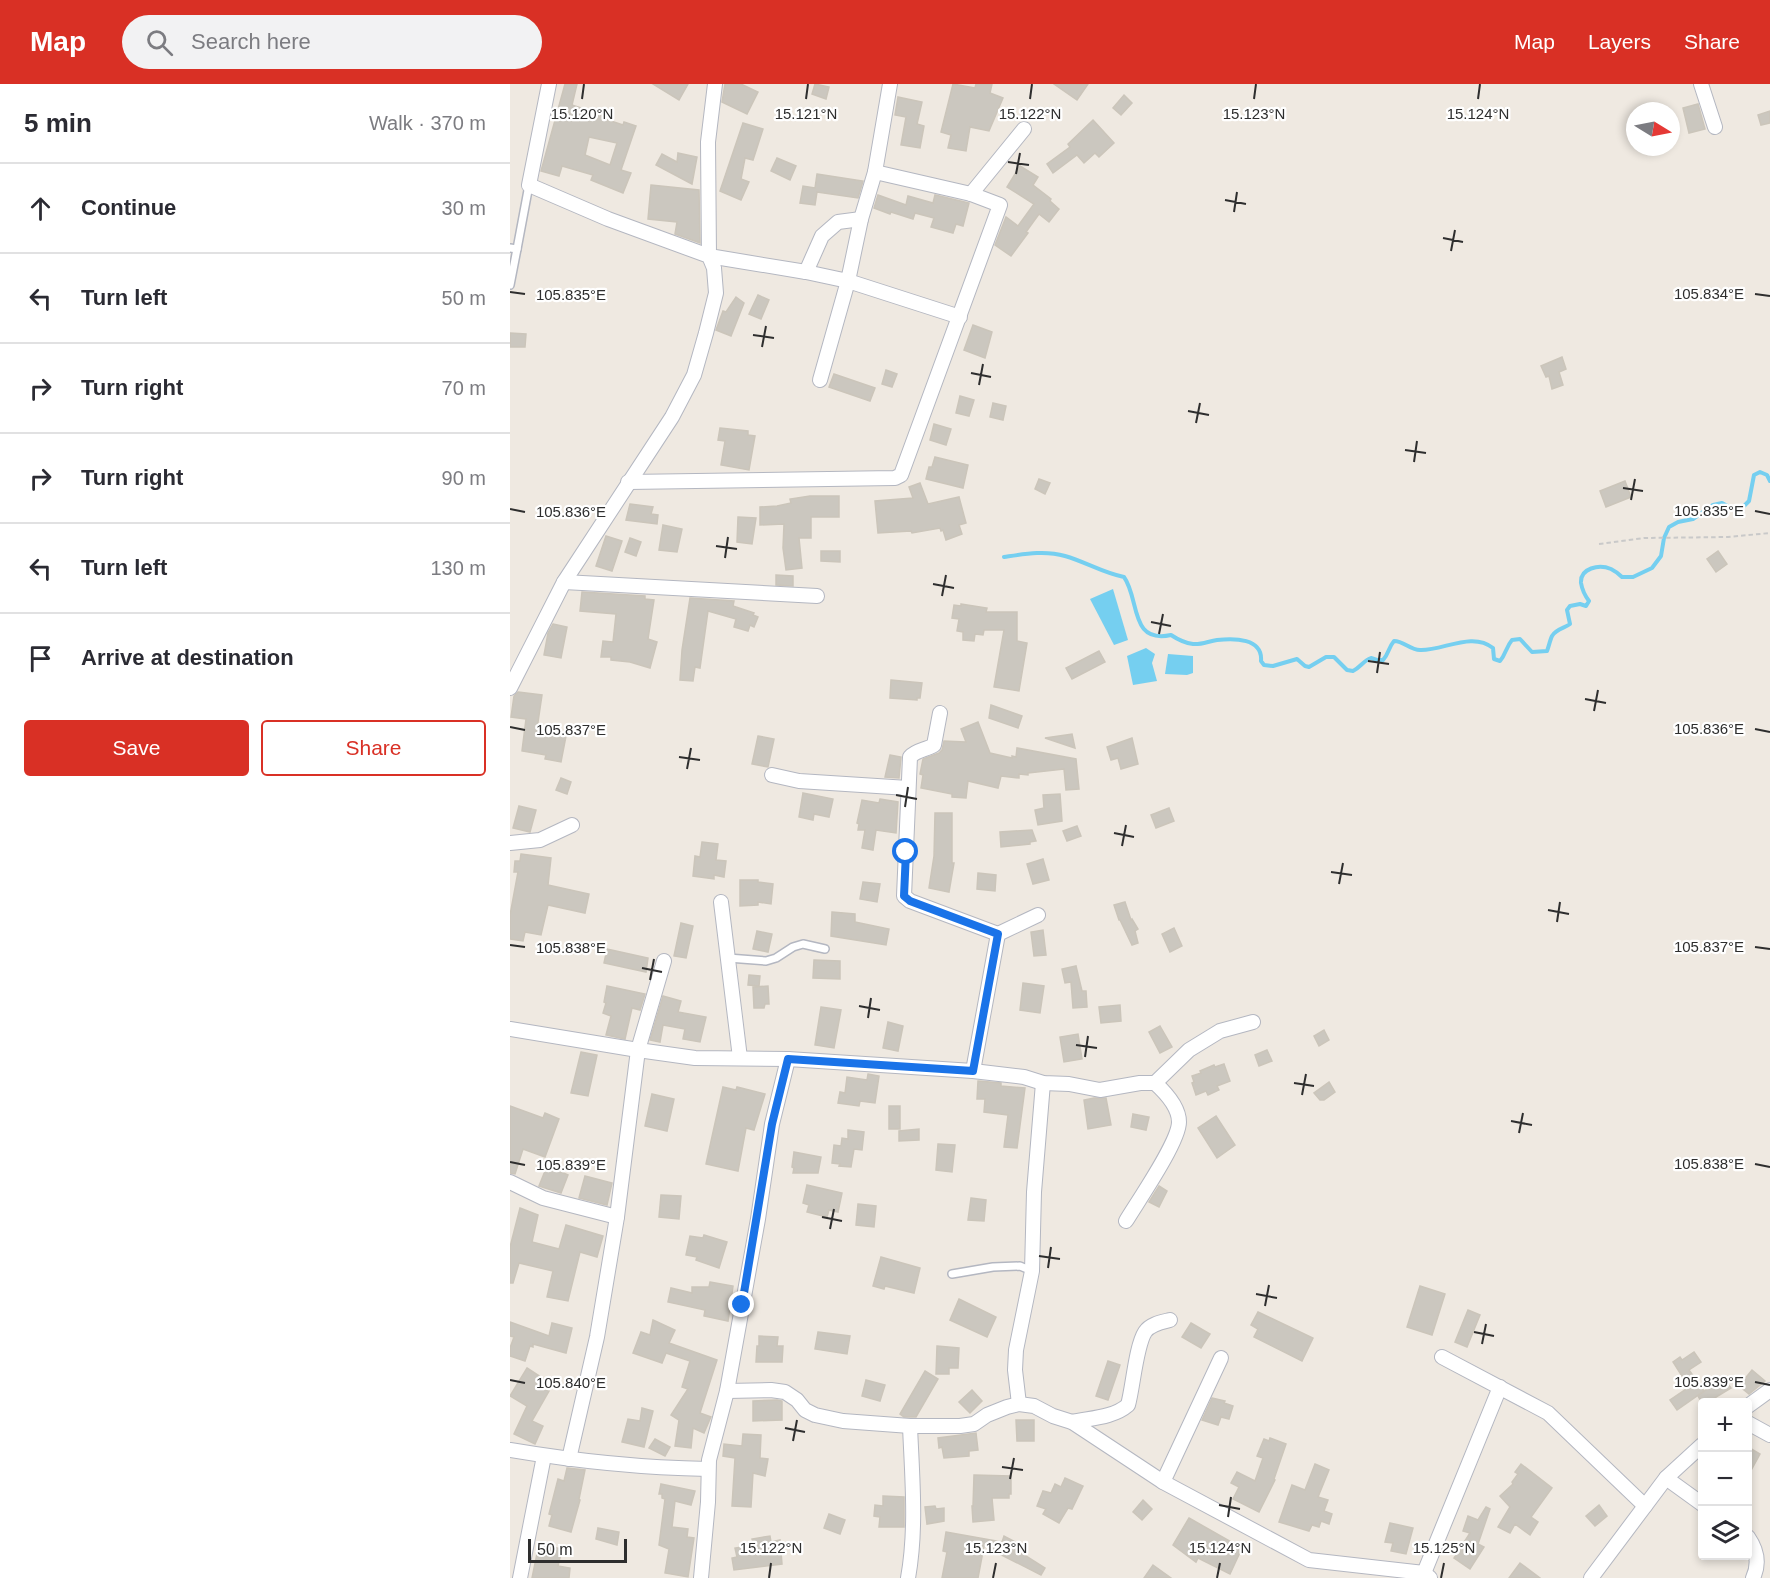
<!DOCTYPE html>
<html lang="en">
<head>
<meta charset="utf-8">
<style>
	:root { --surface:#fff; --page:#f2f2f3; --text:#2b2b33; --muted:#7c7c81; --line:#e1e1e2; --accent:#d93025 }
	body { margin:0; font-family:Arial,sans-serif; background:var(--page); color:var(--text) }
	.controls { position:absolute; right:18px; bottom:18px; display:grid; overflow:hidden; border-radius:6px; box-shadow:0 3px 9px #0003 }
	.controls button { width:54px; height:54px; display:grid; place-items:center; padding:0; border:0; border-bottom:2px solid var(--line); background:var(--surface); color:var(--text); font:30px sans-serif }
	.compass { position:absolute; left:1116px; top:18px; width:54px; height:54px; border-radius:50%; background:var(--surface); box-shadow:0 3px 9px #0003; rotate:100deg }
	.scale { position:absolute; left:18px; bottom:15px; width:99px; box-sizing:border-box; padding-left:6px; border:3px solid #2e2e2e; border-top:0; font-size:16px; line-height:21px; white-space:nowrap; color:#2e2e2e; -webkit-text-stroke:4px #fff; paint-order:stroke }
	.stop { position:absolute; width:18px; height:18px; margin:-14px; border:4px solid #1a73e8; border-radius:50%; background:#fff }
	.stop.end { background:#1a73e8; border-color:#fff; box-shadow:0 2px 6px #0008 }
	.list { margin:0; padding:0; list-style:none }
	h2 { display:flex; justify-content:space-between; align-items:center; height:78px; margin:0; padding:0 24px; font-size:26px }
	h2 small { font-size:20px; font-weight:400; color:var(--muted) }
	.list li { display:grid; grid-template-columns:39px 1fr auto; gap:18px; align-items:center; box-sizing:border-box; height:90px; padding:0 24px; border-top:2px solid var(--line) }
	.list b { display:block; font-size:22px; white-space:nowrap }
	.list em { font-size:20px; font-style:normal; color:var(--muted) }
	.actions { display:flex; gap:12px; padding:18px 24px }
	.actions a { flex:1; padding:14px 0; border:2px solid var(--accent); border-radius:6px; text-align:center; font-size:21px; color:var(--accent) }
	.actions .main { background:var(--accent); color:#fff }
	.icon { flex:none; width:33px; height:33px; fill:none; stroke:currentColor; stroke-width:2; stroke-linecap:round; stroke-linejoin:round }
	.map { position:relative; flex:none; width:1260px; height:1494px; overflow:hidden }
	header { display:flex; align-items:center; gap:36px; box-sizing:border-box; height:84px; padding:0 30px; background:var(--accent); color:#fff }
	header strong { font-size:28px }
	nav { display:flex; gap:33px; margin-inline-start:auto; font-size:21px }
	.search { width:420px; height:54px; background:var(--page); display:flex; align-items:center; gap:15px; box-sizing:border-box; padding:0 21px; border-radius:33px; color:var(--muted); font-size:22px }
	main { display:flex }
	aside { flex:1; background:var(--surface) }
	.map>svg:first-child { display:block }
	.water { fill:#75cff0 }
	.lines { fill:none; stroke-linecap:round; stroke-linejoin:round }
	.stream { stroke:#75cff0; stroke-width:4 }
	.building { fill:#cbc7bf; stroke:#cbc5ba; stroke-width:1.5; fill-rule:evenodd }
	.lane-casing { stroke:#b4b7c1; stroke-width:10 }
	.street-casing { stroke:#b4b7c1; stroke-width:16 }
	.path { stroke:#c9c9c9; stroke-width:2; stroke-dasharray:4.5 3; stroke-linecap:butt }
	.lane { stroke:#fff; stroke-width:7 }
	.street { stroke:#fff; stroke-width:14 }
	.route { stroke:#1a73e8; stroke-width:8 }
	.ticks { fill:none; stroke:#2e2e2e; stroke-width:2 }
	.ticks-label { font-size:15px; text-anchor:middle; fill:#2e2e2e; stroke:#fff; stroke-width:4.5; stroke-linejoin:round; paint-order:stroke }
</style>
</head>
<body>
<header>
<strong>Map</strong>
<div class="search"><svg class="icon" aria-label="search" viewBox="0 0 24 24"><circle cx="10" cy="10" r="6"/><path d="M15 15l6 6"/></svg>Search here</div>
<nav><a>Map</a><a>Layers</a><a>Share</a></nav>
</header>
<main>
<aside>
<h2>5 min<small>Walk · 370 m</small></h2>
<ul class="list">
<li><svg class="icon" aria-label="ahead" viewBox="0 0 24 24"><path d="M12 20V5M6 11l6-6 6 6"/></svg><div><b>Continue</b></div><em>30 m</em></li>
<li><svg class="icon" aria-label="left" viewBox="0 0 24 24"><path d="M17 20v-9H6M10 6l-5 5 5 5"/></svg><div><b>Turn left</b></div><em>50 m</em></li>
<li><svg class="icon" aria-label="right" viewBox="0 0 24 24"><path d="M7 20v-9h11M14 6l5 5-5 5"/></svg><div><b>Turn right</b></div><em>70 m</em></li>
<li><svg class="icon" aria-label="right" viewBox="0 0 24 24"><path d="M7 20v-9h11M14 6l5 5-5 5"/></svg><div><b>Turn right</b></div><em>90 m</em></li>
<li><svg class="icon" aria-label="left" viewBox="0 0 24 24"><path d="M17 20v-9H6M10 6l-5 5 5 5"/></svg><div><b>Turn left</b></div><em>130 m</em></li>
<li><svg class="icon" aria-label="arrive" viewBox="0 0 24 24"><path d="M6 21V4h12l-3 4 3 4H6"/></svg><div><b>Arrive at destination</b></div></li>
</ul>
<div class="actions"><a class="main">Save</a><a>Share</a></div>
</aside>
<div class="map">
<svg width="1260" height="1494" viewBox="0 0 1260 1494">
	<rect width="100%" height="100%" fill="#efe9e1"/>
	<g class="water">
		<polygon points="603,505 618,556 604,561 580,515"/>
		<polygon points="636,564 645,570 642,579 647,597 623,601 617,572"/>
		<polygon points="658,570 683,572 683,589 677,591 655,590"/>
	</g>
	<g class="lines">
		<path class="stream" d="M494 473C514 470 535 466 555 472 576 478 593 489 614 493 630 515 619 560 661 551 667 555 675 559 683 560 691 561 699 557 707 556 724 554 753 554 751 577L754 581 763 582 787 575 795 582 799 583 816 573H824L837 586 843 587C851 583 853 577 861 574L867 576H873C879 570 878 564 884 557 894 557 900 566 910 566 933 567 962 547 983 564L984 575 990 577C996 570 996 563 1002 556L1010 555 1022 568 1037 567C1039 562 1040 556 1042 552 1046 545 1055 544 1060 540L1057 526 1060 522 1070 520 1076 522 1079 517C1076 513 1072 505 1071 499 1070 484 1089 480 1101 485 1105 487 1109 490 1112 493H1123L1142 484 1151 472 1154 454 1159 443 1168 438 1183 435 1203 421 1212 419 1221 424H1232L1239 417 1244 391 1250 388 1257 391 1260 397"/>
	</g>
	<g class="building">
		<path d="M55 0H67L62 21 95 32V35L113 41 114 38 126 42 111 86 121 89 113 109 81 96 83 91 52 82 49 92 31 87ZM79 53 107 59 100 81 75 71Z"/>
		<polygon points="143,0 178,0 169,16"/>
		<polygon points="215,0 231,0 248,8 237,30 212,18"/>
		<polygon points="305,0 319,3 316,15 302,10"/>
		<polygon points="443,0 465,4 466,0 482,0 480,9 493,14 479,47 460,43 456,67 438,64 441,51 431,48"/>
		<polygon points="544,0 578,0 567,16"/>
		<polygon points="614,11 622,19 611,31 603,24"/>
		<polygon points="388,13 412,18 407,40 414,42 410,64 391,61 396,33 385,31"/>
		<polygon points="1188,20 1195,45 1179,49 1173,24"/>
		<polygon points="1260,27 1260,39 1251,41 1248,31"/>
		<polygon points="583,36 604,59 589,73 585,69 574,79 567,71 543,89 537,80 560,63 558,60"/>
		<polygon points="233,39 253,45 243,76 235,74 231,95 239,98 231,116 210,107"/>
		<polygon points="168,69 187,73 182,100 146,81 152,70 167,78"/>
		<polygon points="267,74 286,82 280,96 261,87"/>
		<polygon points="510,82 528,93 523,101 541,115 540,117 549,125 539,138 529,130 516,148 518,149 501,172 485,161 496,133 508,142 524,120 497,103"/>
		<polygon points="307,90 353,97 348,114 307,108 305,121 290,119 293,102 305,104"/>
		<polygon points="141,101 189,106 190,159 165,150 167,138 138,135"/>
		<polygon points="368,111 396,121 398,112 423,119 425,111 459,119 453,142 446,140 443,149 421,143 424,134 405,129 403,135 381,128 380,130 364,124"/>
		<polygon points="248,211 259,216 251,235 239,230"/>
		<polygon points="226,213 234,219 221,252 206,246 213,227 216,228"/>
		<polygon points="463,241 482,248 475,274 454,266"/>
		<polygon points="0,249 16,250 15,263 0,263"/>
		<polygon points="1052,273 1056,285 1049,288 1053,301 1042,305 1039,292 1036,293 1031,282"/>
		<polygon points="376,286 387,290 382,303 372,300"/>
		<polygon points="324,290 365,304 360,317 319,303"/>
		<polygon points="450,312 464,316 459,332 446,329"/>
		<polygon points="483,319 496,322 493,336 480,333"/>
		<polygon points="424,340 441,345 436,361 420,356"/>
		<polygon points="210,344 238,347 238,351 245,352 239,386 211,381 215,357 208,356"/>
		<polygon points="425,373 458,381 453,404 416,395 419,383 422,383"/>
		<polygon points="529,395 540,399 535,410 525,405"/>
		<polygon points="1115,397 1121,413 1096,423 1090,407"/>
		<polygon points="410,399 418,420 449,413 456,439 449,441 452,450 436,456 433,446 431,447 430,444 402,449 401,447 368,449 365,417 403,414 399,403"/>
		<polygon points="300,412 329,412 329,433 301,433 301,454 289,454 292,484 276,486 273,464 274,440 250,441 250,423 267,422 281,419 280,415"/>
		<polygon points="120,420 143,423 141,430 148,431 147,440 116,436"/>
		<polygon points="228,433 246,434 242,460 227,458"/>
		<polygon points="153,441 172,445 167,468 149,466"/>
		<polygon points="96,452 112,457 102,487 86,482"/>
		<polygon points="120,454 131,458 126,472 115,468"/>
		<polygon points="311,467 330,467 330,478 311,477"/>
		<polygon points="1208,467 1217,480 1206,488 1197,475"/>
		<polygon points="266,491 283,492 283,502 266,501"/>
		<polygon points="72,508 135,512 135,515 144,516 138,555 147,558 140,584 120,578 101,576 101,573 91,573 93,557 103,558 106,530 70,527"/>
		<polygon points="180,514 224,517 223,522 244,529 243,531 248,533 244,543 240,541 238,547 224,543 226,535 198,527 190,584 185,583 183,597 170,596 172,566"/>
		<polygon points="451,520 477,524 476,528 507,528 507,557 517,559 509,607 484,603 494,546 474,546 473,551 465,550 464,557 453,556 453,548 447,547 449,535 442,534 444,521 451,522"/>
		<polygon points="43,540 57,543 51,574 34,571 38,549"/>
		<polygon points="589,567 595,578 562,595 556,584"/>
		<polygon points="381,596 412,599 410,614 407,614 407,616 380,614"/>
		<polygon points="8,608 32,611 27,645 31,645 31,647 56,652 51,678 35,675 36,671 12,667 16,635 1,633 4,612"/>
		<polygon points="481,621 512,632 508,644 479,634"/>
		<polygon points="468,638 480,669 502,674 502,672 506,673 507,664 566,675 569,705 556,706 554,685 518,689 518,691 509,690 509,694 491,692 488,704 458,697 456,714 442,713 442,710 411,704 413,691 410,690 413,675 429,669 432,666 434,657 456,658 451,645"/>
		<polygon points="562,650 565,664 535,654"/>
		<polygon points="248,652 264,655 258,683 242,680"/>
		<polygon points="622,654 628,680 611,685 608,674 601,676 597,663"/>
		<polygon points="380,671 391,673 389,694 375,693"/>
		<polygon points="51,694 61,698 57,710 46,706"/>
		<polygon points="293,709 323,715 319,733 304,730 303,736 289,733"/>
		<polygon points="550,710 552,737 528,741 525,726 534,724 533,711"/>
		<polygon points="370,715 388,718 386,749 366,746 363,766 352,764 355,746 348,746 349,740 347,739 352,716 369,719"/>
		<polygon points="9,722 26,726 20,748 3,744"/>
		<polygon points="659,724 664,737 646,744 641,731"/>
		<polygon points="425,729 442,729 442,779 444,779 439,808 419,804 424,772"/>
		<polygon points="567,742 571,752 557,757 553,747"/>
		<polygon points="522,746 526,757 520,758 520,760 491,763 490,748"/>
		<polygon points="192,758 208,760 206,776 216,777 214,793 204,791 204,795 183,792 185,772 190,773"/>
		<polygon points="11,770 41,774 38,801 79,810 75,829 38,821 31,851 15,848 13,857 0,855 0,831 8,788 4,788 5,777 10,777"/>
		<polygon points="533,775 539,796 523,800 517,780"/>
		<polygon points="468,789 486,791 485,807 467,805"/>
		<polygon points="230,796 248,796 248,798 263,800 261,820 248,818 248,821 230,822"/>
		<polygon points="353,798 370,800 367,818 350,815"/>
		<polygon points="615,818 621,836 622,835 628,845 625,847 628,859 622,861 610,836 609,836 604,821"/>
		<polygon points="322,828 345,830 345,838 379,845 376,861 321,852"/>
		<polygon points="171,839 183,842 176,874 164,872"/>
		<polygon points="664,844 672,862 660,868 652,850"/>
		<polygon points="533,846 536,871 524,872 521,848"/>
		<polygon points="247,847 262,850 258,868 243,865"/>
		<polygon points="97,865 138,874 136,888 94,879"/>
		<polygon points="304,876 330,877 330,895 303,894"/>
		<polygon points="566,882 572,907 576,907 577,923 563,924 561,898 555,899 552,885"/>
		<polygon points="239,891 250,892 249,902 238,901"/>
		<polygon points="513,899 534,902 530,929 510,926"/>
		<polygon points="97,902 135,910 130,926 122,924 115,955 96,951 101,932 93,929 96,919 94,918"/>
		<polygon points="258,902 259,920 255,920 254,924 244,924 243,903"/>
		<polygon points="153,912 171,917 168,928 196,933 190,958 173,955 175,945 153,941 150,958 140,956"/>
		<polygon points="610,921 611,937 591,939 589,923"/>
		<polygon points="311,923 331,926 324,964 305,961"/>
		<polygon points="378,938 393,942 388,967 373,964"/>
		<polygon points="650,942 662,963 650,969 639,948"/>
		<polygon points="814,946 819,956 809,962 804,952"/>
		<polygon points="568,950 572,975 554,978 550,953"/>
		<polygon points="757,966 762,977 749,982 745,971"/>
		<polygon points="71,968 87,971 78,1012 61,1009"/>
		<polygon points="714,980 720,997 707,1002 709,1006 698,1011 696,1007 686,1011 682,999 684,998 682,992 691,989 690,987 704,981 705,983"/>
		<polygon points="358,990 369,992 365,1019 350,1017 349,1022 328,1019 330,1008 335,1009 337,993 357,996"/>
		<polygon points="468,997 491,999 491,1002 515,1004 507,1064 494,1063 498,1031 474,1028 475,1015 467,1015"/>
		<polygon points="819,998 825,1008 814,1016 810,1016 804,1009"/>
		<polygon points="213,1003 226,1006 227,1003 255,1010 244,1046 236,1044 228,1087 196,1080"/>
		<polygon points="142,1010 164,1015 157,1047 135,1042"/>
		<polygon points="584,1014 596,1014 601,1041 578,1045 574,1016"/>
		<polygon points="0,1022 33,1034 35,1029 49,1035 35,1073 13,1065 5,1090 0,1089"/>
		<rect x="379" y="1022" width="11" height="23"/>
		<polygon points="623,1030 639,1033 636,1046 621,1043"/>
		<polygon points="706,1032 725,1061 707,1074 688,1044"/>
		<polygon points="409,1045 409,1056 389,1057 389,1047"/>
		<polygon points="338,1046 354,1048 352,1066 344,1065 341,1083 329,1082 330,1080 322,1079 324,1061 331,1062 332,1054 338,1055"/>
		<polygon points="428,1060 445,1061 442,1088 426,1086"/>
		<polygon points="284,1068 311,1073 308,1089 283,1089 284,1084 282,1083"/>
		<polygon points="37,1082 58,1091 51,1109 29,1102"/>
		<polygon points="75,1092 102,1099 97,1121 69,1114"/>
		<polygon points="297,1101 332,1109 328,1128 319,1126 317,1133 297,1128 299,1121 293,1119"/>
		<polygon points="649,1102 657,1107 649,1123 639,1118"/>
		<polygon points="151,1111 171,1112 169,1135 149,1133"/>
		<polygon points="461,1114 476,1116 474,1137 458,1136"/>
		<polygon points="348,1120 366,1122 364,1143 346,1141"/>
		<polygon points="10,1124 28,1131 22,1158 49,1165 56,1141 93,1152 87,1173 70,1168 58,1217 37,1213 43,1187 9,1179 3,1199 0,1199 0,1163"/>
		<polygon points="194,1151 217,1158 209,1184 186,1176 187,1173 176,1171 180,1152 193,1154"/>
		<polygon points="371,1173 410,1184 404,1209 375,1202 374,1205 363,1202"/>
		<polygon points="200,1198 223,1202 218,1237 194,1232 195,1226 158,1218 161,1204 182,1209 182,1203 199,1203"/>
		<polygon points="910,1202 935,1210 922,1251 897,1243"/>
		<polygon points="449,1215 486,1233 477,1253 440,1236"/>
		<polygon points="958,1226 970,1231 957,1263 945,1258"/>
		<polygon points="748,1228 803,1254 792,1277 744,1253 748,1245 741,1241"/>
		<polygon points="143,1236 165,1246 159,1259 207,1276 190,1329 201,1333 200,1335 194,1349 183,1344 181,1364 165,1362 169,1336 161,1331 178,1305 172,1303 180,1277 156,1269 152,1279 123,1269 131,1248 140,1251"/>
		<polygon points="0,1238 39,1252 42,1239 62,1244 56,1269 23,1260 23,1263 20,1262 15,1277 0,1272 0,1264 4,1253 0,1252"/>
		<polygon points="681,1239 700,1250 691,1264 672,1253"/>
		<polygon points="308,1248 340,1252 337,1270 305,1265"/>
		<polygon points="249,1252 268,1253 267,1262 273,1262 272,1278 246,1278 247,1262 249,1262"/>
		<polygon points="427,1262 449,1264 448,1284 439,1284 439,1290 426,1290"/>
		<polygon points="1184,1268 1191,1278 1179,1286 1194,1307 1167,1326 1160,1316 1179,1303 1163,1278 1170,1273 1172,1276"/>
		<polygon points="598,1277 610,1281 598,1316 586,1312"/>
		<polygon points="17,1284 37,1297 33,1304 39,1307 22,1337 33,1342 25,1360 4,1350 17,1322 0,1312"/>
		<polygon points="1242,1286 1255,1297 1239,1310 1229,1302"/>
		<polygon points="415,1287 428,1295 406,1333 394,1333 390,1330"/>
		<polygon points="1213,1293 1221,1304 1198,1318 1192,1319 1188,1312"/>
		<polygon points="356,1296 375,1301 370,1317 352,1312"/>
		<polygon points="462,1306 472,1317 460,1329 449,1318"/>
		<polygon points="702,1314 715,1317 714,1319 723,1322 719,1335 711,1333 708,1341 692,1336"/>
		<polygon points="267,1316 272,1317 272,1336 243,1337 243,1317"/>
		<polygon points="132,1324 143,1327 134,1363 112,1358 118,1335 130,1337"/>
		<polygon points="506,1336 524,1336 524,1357 507,1357"/>
		<polygon points="466,1349 468,1366 459,1367 459,1372 434,1374 432,1363 429,1364 428,1354"/>
		<polygon points="233,1350 251,1351 250,1374 258,1375 255,1392 243,1389 241,1423 222,1422 225,1374 213,1372 214,1360 232,1362"/>
		<polygon points="760,1354 776,1360 764,1395 765,1396 749,1428 723,1415 729,1403 721,1399 727,1388 745,1397 753,1374 747,1372 754,1355 759,1357"/>
		<polygon points="145,1355 160,1363 155,1372 139,1364"/>
		<polygon points="1238,1363 1250,1370 1238,1392"/>
		<polygon points="805,1380 819,1386 808,1413 818,1416 814,1427 822,1430 819,1440 811,1437 809,1443 802,1441 799,1447 769,1438 782,1401 795,1406"/>
		<polygon points="1011,1380 1042,1404 1021,1433 1028,1438 1020,1451 1005,1440 1000,1449 988,1443 1000,1423 990,1412 1003,1400 1002,1398 1008,1390 1005,1388"/>
		<polygon points="57,1384 75,1386 69,1415 70,1416 61,1448 39,1442 42,1431 39,1430 48,1395 54,1397"/>
		<polygon points="464,1391 501,1392 501,1410 499,1410 499,1414 482,1414 484,1436 463,1438 462,1422 463,1422"/>
		<polygon points="555,1394 573,1402 562,1425 558,1424 549,1439 533,1430 536,1425 527,1422 533,1407 541,1409 545,1400 551,1403"/>
		<polygon points="151,1400 185,1407 181,1421 165,1417 162,1443 178,1445 177,1453 184,1454 178,1493 155,1489 159,1465 149,1461 155,1415 152,1414 152,1410 149,1410"/>
		<polygon points="373,1412 394,1413 394,1443 369,1443 370,1433 364,1432 365,1421 373,1422"/>
		<polygon points="633,1416 642,1425 632,1436 623,1428"/>
		<polygon points="1089,1421 1097,1432 1085,1442 1076,1432"/>
		<polygon points="425,1422 426,1425 434,1424 434,1437 417,1440 415,1423"/>
		<polygon points="976,1423 980,1425 968,1460 974,1463 960,1485 944,1474 960,1449 953,1447 958,1432 968,1436"/>
		<polygon points="319,1430 335,1436 330,1450 314,1444"/>
		<polygon points="679,1434 732,1464 720,1490 688,1474 686,1478 663,1461"/>
		<polygon points="880,1439 903,1444 896,1470 881,1467 883,1459 875,1458"/>
		<polygon points="88,1444 109,1448 107,1461 86,1455"/>
		<polygon points="436,1448 492,1458 494,1452 511,1461 508,1467 535,1484 531,1491 474,1462 468,1494 432,1494 437,1468 433,1467"/>
		<polygon points="260,1452 261,1458 270,1456 272,1480 224,1486 222,1474 227,1473 225,1464 244,1461 242,1455"/>
		<polygon points="29,1460 52,1465 48,1482 60,1484 59,1494 22,1494"/>
		<polygon points="1010,1479 1030,1494 999,1494"/>
		<polygon points="643,1481 661,1494 634,1494"/>
	</g>
	<g class="lines">
		<defs>
			<g id="lane">
				<polyline points="0,164 7,165 19,101"/>
				<polyline points="0,201 7,165"/>
				<polyline points="218,874 256,877 266,874 283,863 293,860 315,865"/>
				<polyline points="442,1190 483,1183 510,1182 522,1187"/>
			</g>
			<g id="street">
				<polyline points="205,0 198,58 199,172 296,188 338,197 351,135 365,88"/>
				<polyline points="1191,0 1205,43"/>
				<polyline points="461,110 514,45"/>
				<polyline points="296,188 312,152 328,138 351,135"/>
				<polyline points="310,296 338,197 450,233"/>
				<polyline points="118,398 385,394 391,391 490,121 461,110 365,88 380,0"/>
				<polyline points="54,498 307,512"/>
				<polyline points="0,604 54,498 162,333 184,291 196,249 206,209 204,184 199,172 98,135 19,101 39,0"/>
				<path d="M430 629 424 661C416 666 406 666 400 673L394 812 400 817 488 850 463 987"/>
				<polyline points="262,691 289,697 398,704"/>
				<polyline points="0,759 30,756 62,741"/>
				<polyline points="211,818 230,974"/>
				<polyline points="488,850 528,831"/>
				<path d="M0 945 128 966 185 974 278 975 463 987 514 993 533 999 559 1000 590 1006 630 999H645C656 1009 669 1023 669 1038 669 1058 628 1117 616 1137"/>
				<polyline points="645,999 679,966 710,947 743,938"/>
				<polyline points="0,1098 33,1114 107,1133"/>
				<polyline points="932,1273 1038,1329 1135,1422"/>
				<polyline points="217,1307 261,1306 275,1308 287,1316 295,1326 305,1331 333,1337 400,1342 450,1342 464,1340 477,1331 497,1323 509,1320 524,1322 543,1332 562,1338 653,1398 799,1476 914,1489 920,1494"/>
				<polyline points="509,1320 505,1286 506,1266 522,1187 524,1108 533,999"/>
				<polyline points="1238,1322 1260,1306"/>
				<path d="M562 1338C580 1334 603 1334 618 1321 623 1303 626 1262 635 1248 640 1240 652 1238 660 1236"/>
				<polyline points="1238,1339 1260,1351"/>
				<path d="M0 1366C65 1377 132 1384 198 1385"/>
				<polyline points="59,1375 87,1253 107,1133 128,966 154,877"/>
				<polyline points="1156,1394 1192,1420"/>
				<polyline points="653,1398 711,1274"/>
				<path d="M1238 1453C1247 1466 1250 1479 1243 1494"/>
				<polyline points="914,1489 990,1303"/>
				<polyline points="10,1494 34,1372"/>
				<polyline points="191,1494 198,1418 199,1376 217,1307 248,1135 262,1040 278,975"/>
				<path d="M398 1494C407 1444 402 1392 400 1342"/>
				<polyline points="1081,1494 1156,1394 1192,1361"/>
			</g>
		</defs>
		<use href="#lane" class="lane-casing"/>
		<use href="#street" class="street-casing"/>
		<polyline class="path" points="1089,460 1134,454 1218,453 1260,449"/>
		<use href="#lane" class="lane"/>
		<use href="#street" class="street"/>
	</g>
	<g class="lines">
		<polyline class="route" points="232,1221 262,1040 278,975 463,987 488,850 400,817 394,812 396,768"/>
	</g>
	<path class="ticks" d="M72 15 74 0M296 15 298 0M520 15 522 0M744 15 746 0M968 15 970 0M498 78 519 81M506 90 510 69M715 116 736 120M724 128 727 108M933 154 953 158M941 167 945 146M0 208 15 210M1245 210 1260 212M243 251 264 254M252 263 256 242M461 289 481 293M469 301 473 280M678 327 699 331M686 339 690 319M895 366 916 369M904 378 907 357M1113 404 1133 407M1121 416 1125 395M0 425 15 428M1245 427 1260 430M206 462 227 465M215 474 218 453M423 500 444 504M432 512 436 491M641 538 661 542M649 550 653 530M858 577 879 580M867 589 870 568M1075 615 1096 619M1084 627 1088 606M0 643 15 646M1245 645 1260 648M169 673 190 676M177 685 181 664M386 711 407 715M395 723 398 703M604 749 624 753M612 762 616 741M821 788 842 791M829 800 833 779M1038 826 1059 830M1047 838 1050 818M0 861 15 863M1245 863 1260 865M132 884 152 888M140 896 144 875M349 922 370 926M358 934 361 914M566 961 587 964M575 973 578 952M784 999 804 1002M792 1011 796 990M1001 1037 1022 1041M1009 1049 1013 1029M0 1078 15 1081M1245 1080 1260 1083M312 1133 332 1137M320 1145 324 1125M529 1172 550 1175M538 1184 541 1163M746 1210 767 1214M755 1222 759 1201M964 1248 984 1252M972 1260 976 1240M0 1296 15 1299M1245 1298 1260 1301M275 1344 295 1348M283 1357 287 1336M492 1383 513 1386M500 1395 504 1374M709 1421 730 1425M718 1433 721 1413M259 1494 261 1479M483 1494 486 1479M707 1494 710 1479M931 1494 934 1479"/>
	<g class="ticks-label">
		<text x="72" y="35">15.120°N</text>
		<text x="296" y="35">15.121°N</text>
		<text x="520" y="35">15.122°N</text>
		<text x="744" y="35">15.123°N</text>
		<text x="968" y="35">15.124°N</text>
		<text x="1199" y="215">105.834°E</text>
		<text x="61" y="216">105.835°E</text>
		<text x="1199" y="432">105.835°E</text>
		<text x="61" y="433">105.836°E</text>
		<text x="1199" y="650">105.836°E</text>
		<text x="61" y="651">105.837°E</text>
		<text x="1199" y="868">105.837°E</text>
		<text x="61" y="869">105.838°E</text>
		<text x="1199" y="1085">105.838°E</text>
		<text x="61" y="1086">105.839°E</text>
		<text x="1199" y="1303">105.839°E</text>
		<text x="61" y="1304">105.840°E</text>
		<text x="261" y="1469">15.122°N</text>
		<text x="486" y="1469">15.123°N</text>
		<text x="710" y="1469">15.124°N</text>
		<text x="934" y="1469">15.125°N</text>
	</g>
</svg>
<div class="controls">
<button>+</button>
<button>−</button>
<button><svg class="icon" aria-label="layers" viewBox="0 0 24 24"><path d="M12 4l9 5-9 5-9-5zM3 14l9 5 9-5"/></svg></button>
</div>
<svg class="compass" viewBox="-18 -18 36 36"><path d="M0-13l5 13h-10z" fill="#e53935"/><path d="M0 13l5-13h-10z" fill="#7c7c81"/></svg>
<div class="scale">50 m</div>
<div class="stop" style="left:396px;top:768px"></div>
<div class="stop end" style="left:232px;top:1221px"></div>
</div>
</main>
</body>
</html>
